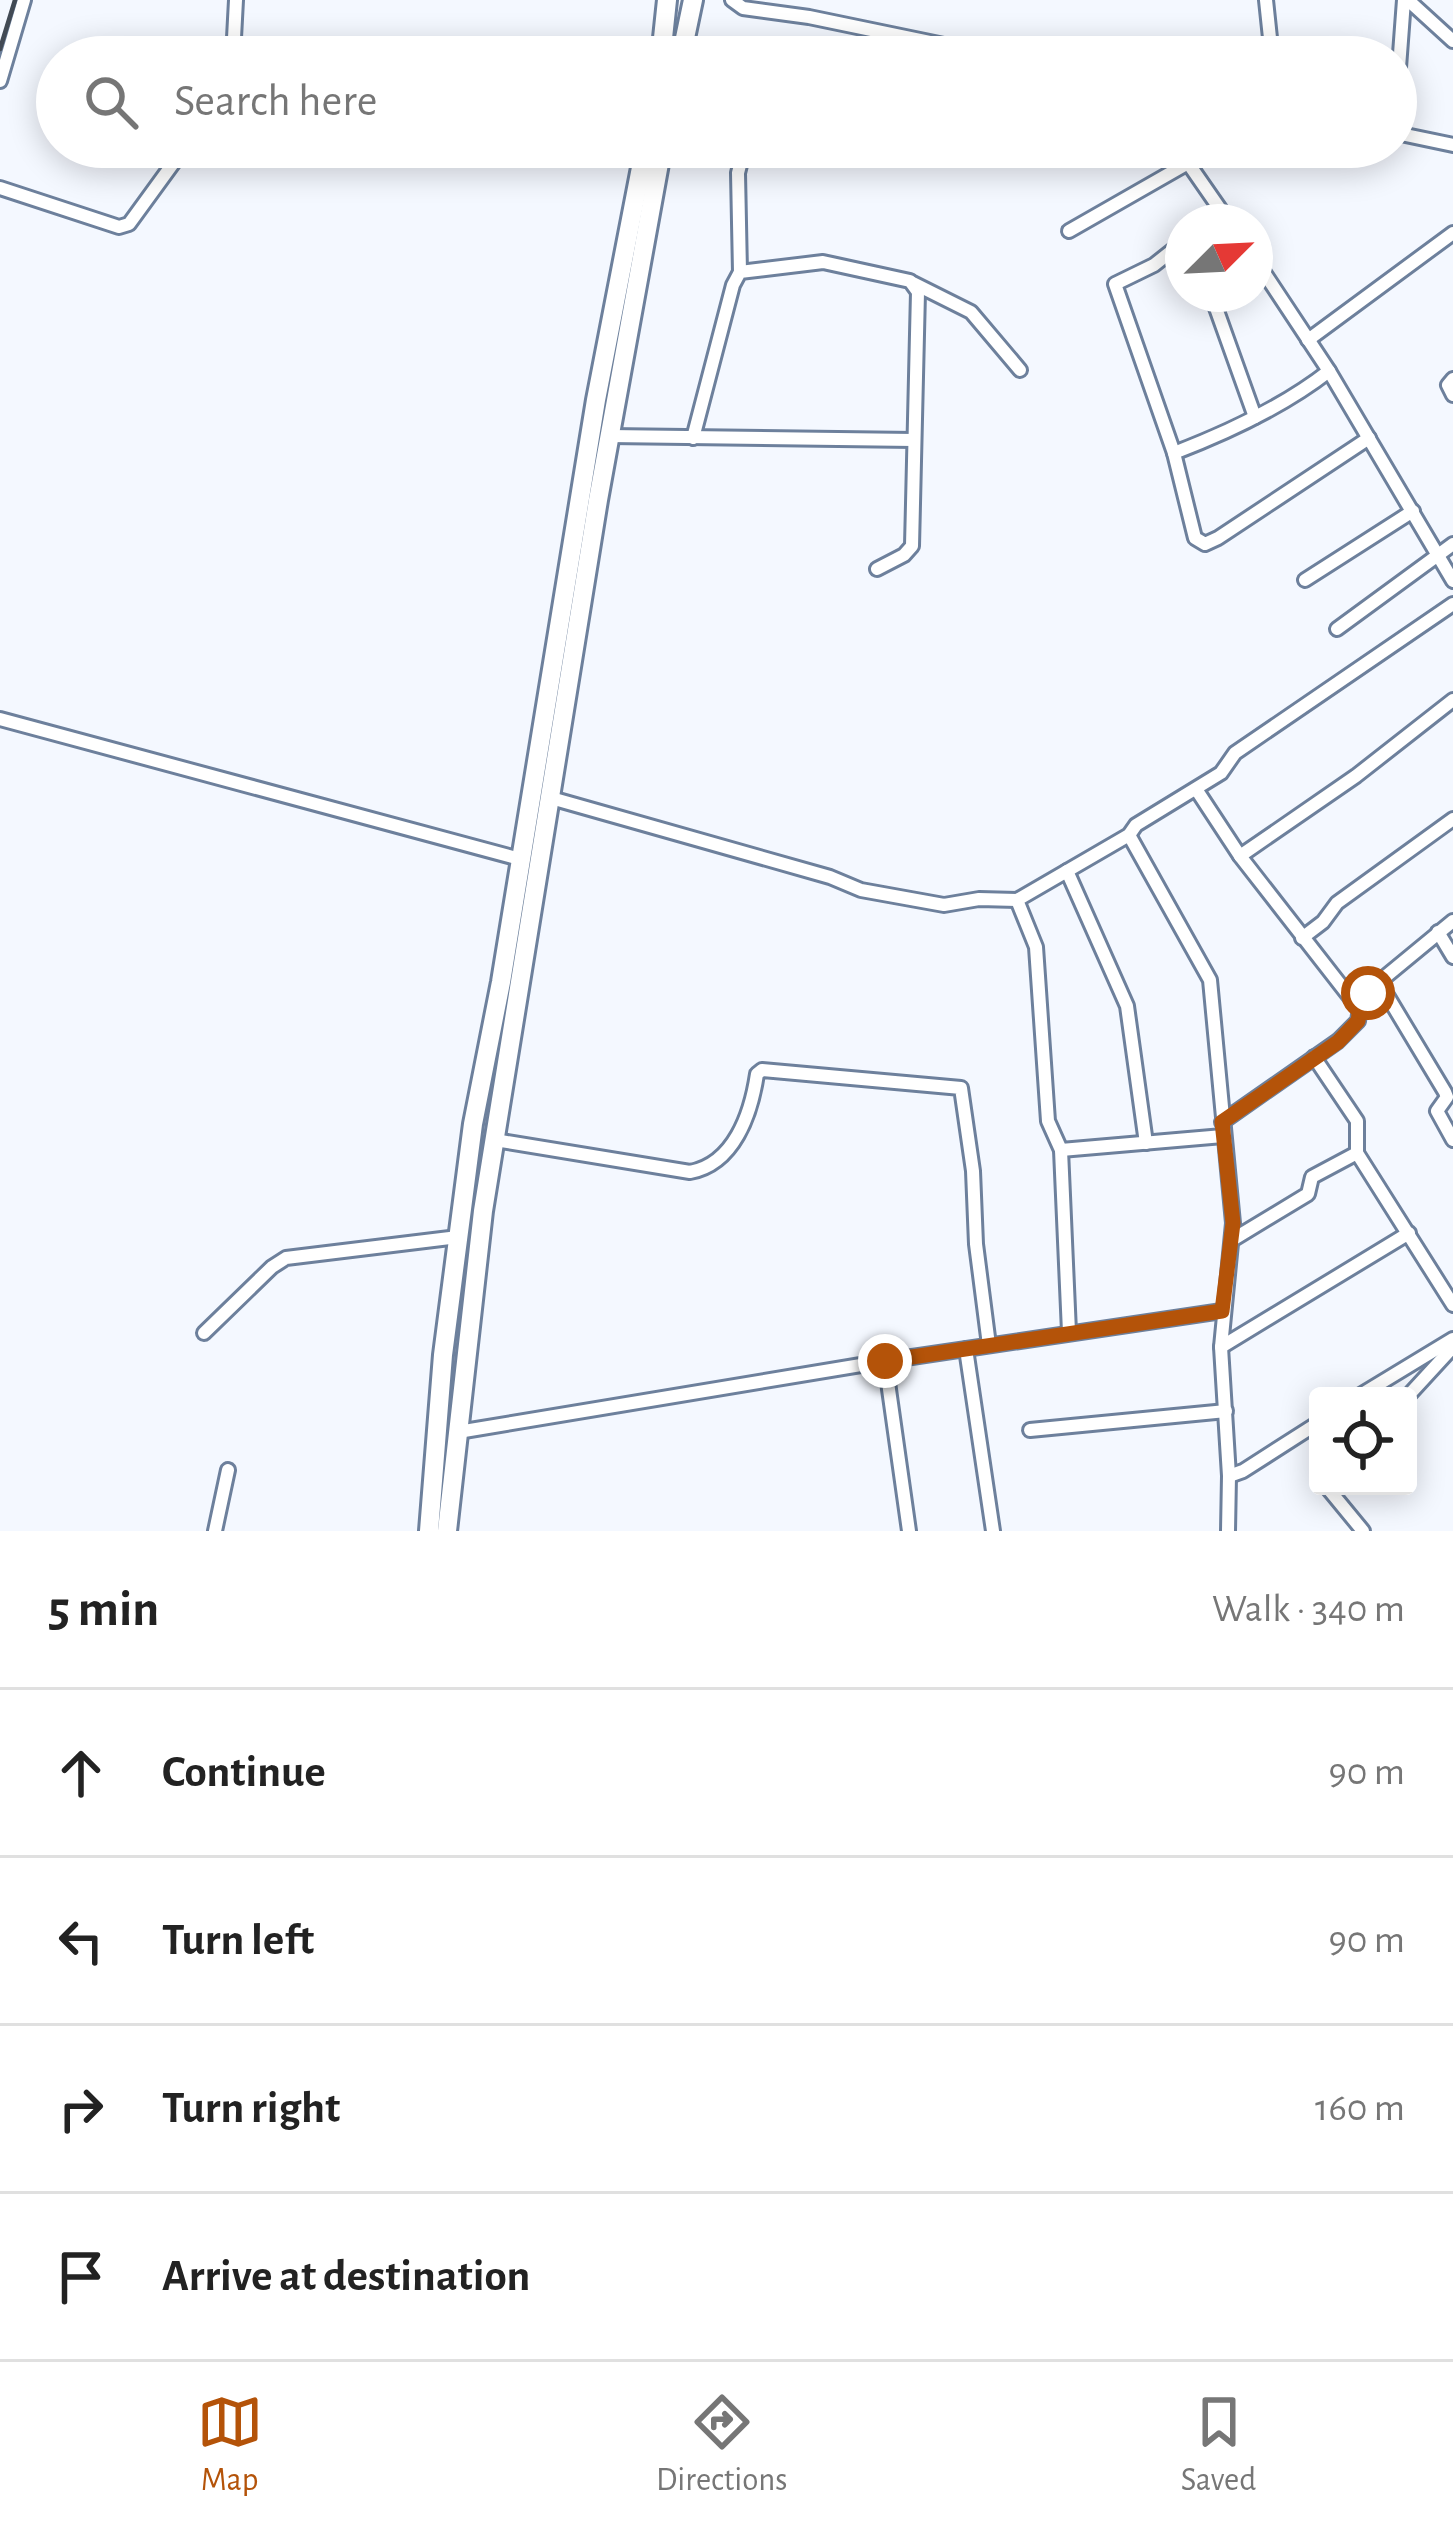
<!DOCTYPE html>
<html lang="en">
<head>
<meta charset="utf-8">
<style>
	:root { --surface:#fff; --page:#f6f6f6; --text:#222; --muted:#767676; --line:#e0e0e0; --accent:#b45309 }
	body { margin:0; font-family:"Alegreya Sans",sans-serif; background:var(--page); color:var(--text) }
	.controls { position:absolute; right:36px; bottom:36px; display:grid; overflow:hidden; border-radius:12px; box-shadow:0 6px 30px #0003 }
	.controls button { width:108px; height:108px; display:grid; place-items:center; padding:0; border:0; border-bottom:3px solid var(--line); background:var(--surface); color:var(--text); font:60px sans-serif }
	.compass { position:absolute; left:1165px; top:204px; width:108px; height:108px; border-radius:50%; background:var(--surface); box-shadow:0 6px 30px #0003; rotate:66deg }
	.stop { position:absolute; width:36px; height:36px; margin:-27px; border:9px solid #b45309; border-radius:50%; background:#fff }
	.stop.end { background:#b45309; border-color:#fff; box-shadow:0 3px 12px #0008 }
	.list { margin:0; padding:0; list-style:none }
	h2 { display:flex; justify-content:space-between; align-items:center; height:156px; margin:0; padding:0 48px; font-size:51px }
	h2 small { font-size:39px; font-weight:400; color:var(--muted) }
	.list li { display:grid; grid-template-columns:78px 1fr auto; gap:36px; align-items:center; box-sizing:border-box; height:168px; padding:0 48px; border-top:3px solid var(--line) }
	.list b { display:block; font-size:45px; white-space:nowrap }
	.list em { font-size:39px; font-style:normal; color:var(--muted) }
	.icon { flex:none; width:66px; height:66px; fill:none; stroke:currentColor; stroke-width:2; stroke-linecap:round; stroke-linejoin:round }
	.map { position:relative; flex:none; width:1453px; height:1531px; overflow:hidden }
	.search { position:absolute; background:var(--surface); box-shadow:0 6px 30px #0003; left:36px; right:36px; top:36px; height:132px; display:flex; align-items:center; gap:30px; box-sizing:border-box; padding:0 42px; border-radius:66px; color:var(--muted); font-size:45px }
	.sheet { height:828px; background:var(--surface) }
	nav { display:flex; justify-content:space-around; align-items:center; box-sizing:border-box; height:168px; border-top:3px solid var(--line); background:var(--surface); font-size:33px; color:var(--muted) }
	nav a { display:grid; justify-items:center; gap:6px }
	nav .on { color:var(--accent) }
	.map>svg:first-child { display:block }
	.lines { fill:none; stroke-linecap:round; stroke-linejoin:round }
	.minor-casing { stroke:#6d809c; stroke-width:18 }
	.primary-casing { stroke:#6d809c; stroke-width:24 }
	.minor { stroke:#fff; stroke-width:12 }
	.primary { stroke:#fff; stroke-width:18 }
	.rail { stroke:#424a54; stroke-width:4.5 }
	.route { stroke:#b45309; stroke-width:15 }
</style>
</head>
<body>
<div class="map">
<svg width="1453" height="1531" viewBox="0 0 1453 1531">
	<rect width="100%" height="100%" fill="#f4f8ff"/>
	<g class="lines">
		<defs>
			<g id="minor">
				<polyline points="732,0 743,8 809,17 1002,57"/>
				<polyline points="1266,0 1272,57"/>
				<polyline points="1408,0 1453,41"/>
				<polyline points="233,57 236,0"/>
				<polyline points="0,81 24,0"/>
				<polyline points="1396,108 1404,0"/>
				<polyline points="1396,133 1453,145"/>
				<polyline points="1177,147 1229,222"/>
				<polyline points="0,188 119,227 129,224 185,147"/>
				<polyline points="1069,231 1188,163"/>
				<polyline points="1183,242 1154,265 1115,284 1174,453 1195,538 1205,544 1218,538 1369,438"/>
				<polyline points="1255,259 1329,371 1453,581"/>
				<polyline points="740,272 738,173 742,157 755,147"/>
				<polyline points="913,283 971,312 1020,370"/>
				<polyline points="1211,294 1255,417"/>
				<polyline points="1308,340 1453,233"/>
				<polyline points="1453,379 1448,385 1453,395"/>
				<polyline points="609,436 914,440"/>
				<polyline points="693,438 733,285 740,272 823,262 910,281 918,292 912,546 904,555 877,569"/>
				<path d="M1174 453C1229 432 1283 407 1329 371"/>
				<polyline points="1305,580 1413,511"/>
				<polyline points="1337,629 1453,544"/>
				<polyline points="0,719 520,859"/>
				<polyline points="1196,789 1240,856 1360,1010"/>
				<polyline points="551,798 830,877 861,890 944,905 979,899 1017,900"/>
				<polyline points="1129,835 1210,980 1233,1223 1221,1347 1229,1476 1228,1531"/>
				<polyline points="1240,856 1356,776 1453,700"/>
				<polyline points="1067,871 1127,1006 1146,1143"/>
				<polyline points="1438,932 1453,957"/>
				<polyline points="1302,938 1323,922 1337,903 1453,819"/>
				<polyline points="1379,982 1445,1092 1447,1097 1437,1111 1453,1140"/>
				<polyline points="1314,1057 1357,1121 1357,1153 1453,1305"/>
				<polyline points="1222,1122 1338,1041 1358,1021 1361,1002 1379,982 1453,921"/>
				<path d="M495 1140 690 1172C734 1164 751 1114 757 1074L762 1070 961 1088 973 1171 976 1244 989 1345"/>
				<polyline points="1061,1150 1223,1136"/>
				<polyline points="1232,1240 1308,1194 1312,1177 1357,1153"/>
				<polyline points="1069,1332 1061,1150 1048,1121 1036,947 1017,900 1129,835 1136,825 1221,773 1235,753 1453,604"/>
				<polyline points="204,1333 272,1267 286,1258 458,1237"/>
				<polyline points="1221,1347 1409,1233"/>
				<polyline points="966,1349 993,1531"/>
				<polyline points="885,1361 909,1531"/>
				<polyline points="1359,1396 1453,1339"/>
				<polyline points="1408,1396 1453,1347"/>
				<polyline points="1030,1430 1226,1411"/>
				<polyline points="458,1432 885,1361 1222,1311"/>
				<polyline points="1229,1476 1243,1471 1318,1423"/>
				<polyline points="1326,1486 1363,1531"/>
				<polyline points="215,1531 228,1470"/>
			</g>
			<g id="primary">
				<polyline points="661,57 667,0"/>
				<polyline points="681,57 693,0"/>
				<polyline points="429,1531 443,1355 473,1124 501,982 596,400 645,147"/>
				<polyline points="447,1531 483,1211 598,500 662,147"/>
			</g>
		</defs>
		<use href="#minor" class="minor-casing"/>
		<use href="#primary" class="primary-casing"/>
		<use href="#minor" class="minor"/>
		<use href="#primary" class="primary"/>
		<polyline class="rail" points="0,49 15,0"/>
	</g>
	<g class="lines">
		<polyline class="route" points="885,1361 1222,1311 1233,1223 1222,1122 1338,1042 1358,1021 1361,1002 1368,993"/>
	</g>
</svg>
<div class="controls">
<button><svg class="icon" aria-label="locate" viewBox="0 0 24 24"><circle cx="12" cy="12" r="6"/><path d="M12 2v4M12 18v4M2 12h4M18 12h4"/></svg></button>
</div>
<svg class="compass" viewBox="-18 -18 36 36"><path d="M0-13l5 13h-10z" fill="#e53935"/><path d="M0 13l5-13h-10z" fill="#767676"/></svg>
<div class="stop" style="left:1368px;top:993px"></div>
<div class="stop end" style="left:885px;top:1361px"></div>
<div class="search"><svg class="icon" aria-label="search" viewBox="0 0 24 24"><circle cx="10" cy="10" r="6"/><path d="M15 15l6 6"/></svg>Search here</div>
</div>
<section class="sheet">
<h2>5 min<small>Walk · 340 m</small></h2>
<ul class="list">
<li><svg class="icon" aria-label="ahead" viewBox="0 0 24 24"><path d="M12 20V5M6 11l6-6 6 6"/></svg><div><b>Continue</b></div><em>90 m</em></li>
<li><svg class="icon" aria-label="left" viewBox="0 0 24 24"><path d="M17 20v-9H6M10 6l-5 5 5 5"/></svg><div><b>Turn left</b></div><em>90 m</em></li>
<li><svg class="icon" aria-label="right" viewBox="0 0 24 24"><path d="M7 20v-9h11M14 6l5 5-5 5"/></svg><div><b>Turn right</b></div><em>160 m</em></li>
<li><svg class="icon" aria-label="arrive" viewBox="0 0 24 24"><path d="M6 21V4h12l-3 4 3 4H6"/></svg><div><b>Arrive at destination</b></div></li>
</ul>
</section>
<nav>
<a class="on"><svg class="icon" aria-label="map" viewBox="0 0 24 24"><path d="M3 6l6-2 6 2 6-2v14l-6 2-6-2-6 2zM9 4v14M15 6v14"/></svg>Map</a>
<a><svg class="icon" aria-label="directions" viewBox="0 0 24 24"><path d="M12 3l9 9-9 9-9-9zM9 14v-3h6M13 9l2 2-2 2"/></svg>Directions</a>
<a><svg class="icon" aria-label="saved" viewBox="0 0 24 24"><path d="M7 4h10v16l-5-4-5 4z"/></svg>Saved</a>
</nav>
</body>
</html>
